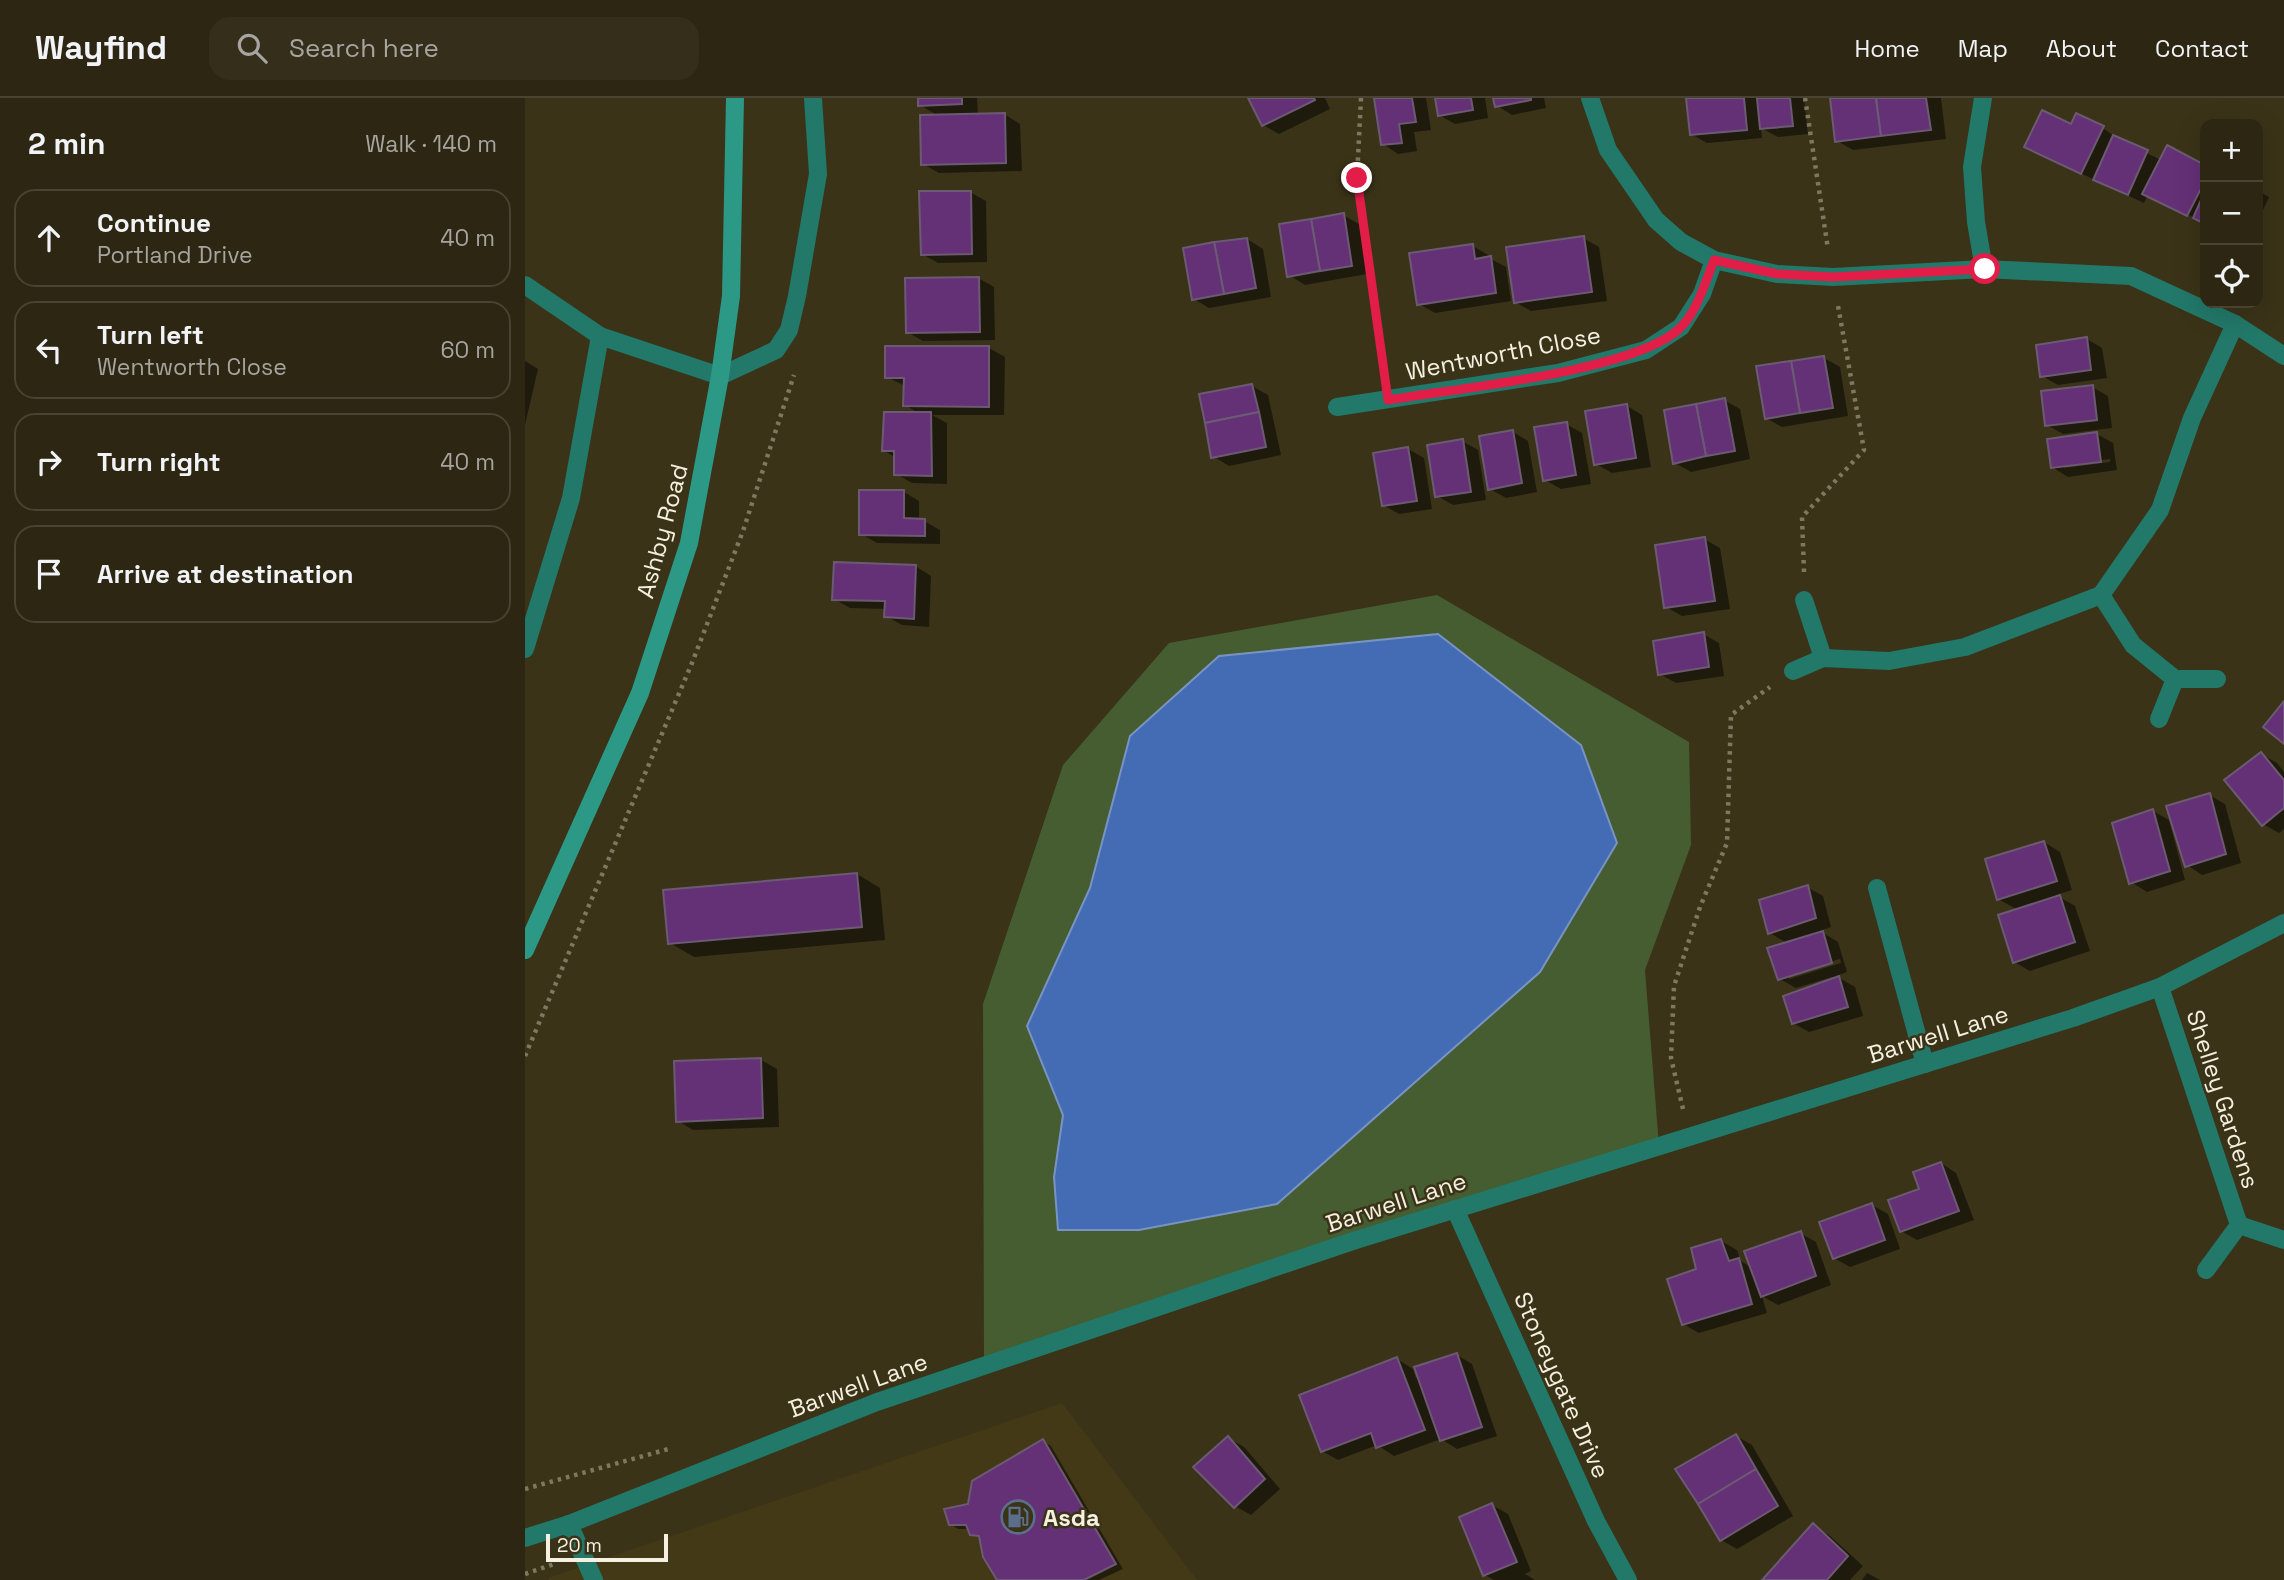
<!DOCTYPE html>
<html lang="en">
<head>
<meta charset="utf-8">
<style>
	:root { --surface:#2c2612; --page:#342e1b; --text:#f1f3f6; --muted:#a6a59f; --line:#484332 }
	body { margin:0; font-family:"Space Grotesk",sans-serif; background:var(--page); color:var(--text) }
	.controls { position:absolute; right:21px; top:21px; display:grid; overflow:hidden; border-radius:14px; box-shadow:0 7px 28px #0002 }
	.controls button { width:63px; height:63px; display:grid; place-items:center; padding:0; border:0; border-bottom:2px solid var(--line); background:var(--surface); color:var(--text); font:35px sans-serif }
	.scale { position:absolute; left:21px; bottom:18px; width:122px; box-sizing:border-box; padding-left:7px; border:4px solid #f5f0e0; border-top:0; font-size:19px; line-height:24px; white-space:nowrap; color:#f5f0e0; -webkit-text-stroke:5px #3a3318; paint-order:stroke }
	.stop { position:absolute; width:21px; height:21px; margin:-16px; border:5px solid #e11d48; border-radius:50%; background:#fff }
	.stop.end { background:#e11d48; border-color:#fff; box-shadow:0 2px 7px #0008 }
	.list { margin:0; padding:0; list-style:none }
	h2 { display:flex; justify-content:space-between; align-items:center; height:91px; margin:0; padding:0 28px; font-size:30px }
	h2 small { font-size:23px; font-weight:400; color:var(--muted) }
	.list li { display:grid; grid-template-columns:46px 1fr auto; gap:21px; align-items:center; box-sizing:border-box; height:98px; margin:0 14px 14px; padding:0 14px; border:2px solid var(--line); border-radius:21px }
	.list b { display:block; font-size:26px; white-space:nowrap }
	.list p { margin:0; font-size:23px; white-space:nowrap; color:var(--muted) }
	.list em { font-size:23px; font-style:normal; color:var(--muted) }
	.icon { flex:none; width:38px; height:38px; fill:none; stroke:currentColor; stroke-width:2; stroke-linecap:round; stroke-linejoin:round }
	.map { position:relative; flex:none; width:1759px; height:1482px; overflow:hidden }
	header { display:flex; align-items:center; gap:42px; box-sizing:border-box; height:98px; padding:0 35px; background:var(--surface); border-bottom:2px solid var(--line) }
	header strong { font-size:33px }
	nav { display:flex; gap:38px; margin-inline-start:auto; font-size:24px }
	.search { width:490px; height:63px; background:var(--page); display:flex; align-items:center; gap:18px; box-sizing:border-box; padding:0 24px; border-radius:21px; color:var(--muted); font-size:26px }
	main { display:flex }
	aside { flex:1; background:var(--surface) }
	.map>svg:first-child { display:block }
	.built { fill:#433916 }
	.green { fill:#455d30 }
	.water { fill:#446cb5; stroke:#7994c2; stroke-width:2 }
	.shadow { fill:#0007; fill-rule:evenodd }
	.building { fill:#643076; stroke:#6c5a73; stroke-width:2 }
	.lines { fill:none; stroke-linecap:round; stroke-linejoin:round }
	.path { stroke:#7e7861; stroke-width:4.5; stroke-dasharray:3.5 5; stroke-linecap:butt }
	.lane { stroke:#227869; stroke-width:18 }
	.street { stroke:#227869; stroke-width:18 }
	.secondary { stroke:#2c9987; stroke-width:18 }
	.route { stroke:#e11d48; stroke-width:9 }
	.labels { text-anchor:middle; dominant-baseline:central; stroke-width:5; stroke-linejoin:round; paint-order:stroke }
	.street-label { font-size:24px; fill:#f5f0e0; stroke:#3a3318 }
	.poi-label { font-size:24px; font-weight:bold; fill:#f5f0e0; stroke:#3a3318; text-anchor:start }
</style>
</head>
<body>
<header>
<strong>Wayfind</strong>
<div class="search"><svg class="icon" aria-label="search" viewBox="0 0 24 24"><circle cx="10" cy="10" r="6"/><path d="M15 15l6 6"/></svg>Search here</div>
<nav><a>Home</a><a>Map</a><a>About</a><a>Contact</a></nav>
</header>
<main>
<aside>
<h2>2 min<small>Walk · 140 m</small></h2>
<ul class="list">
<li><svg class="icon" aria-label="ahead" viewBox="0 0 24 24"><path d="M12 20V5M6 11l6-6 6 6"/></svg><div><b>Continue</b><p>Portland Drive</p></div><em>40 m</em></li>
<li><svg class="icon" aria-label="left" viewBox="0 0 24 24"><path d="M17 20v-9H6M10 6l-5 5 5 5"/></svg><div><b>Turn left</b><p>Wentworth Close</p></div><em>60 m</em></li>
<li><svg class="icon" aria-label="right" viewBox="0 0 24 24"><path d="M7 20v-9h11M14 6l5 5-5 5"/></svg><div><b>Turn right</b></div><em>40 m</em></li>
<li><svg class="icon" aria-label="arrive" viewBox="0 0 24 24"><path d="M6 21V4h12l-3 4 3 4H6"/></svg><div><b>Arrive at destination</b></div></li>
</ul>
</aside>
<div class="map">
<svg width="1759" height="1482" viewBox="0 0 1759 1482">
	<rect width="100%" height="100%" fill="#3a3318"/>
	<polygon class="built" points="537,1305 672,1482 24,1482 23,1480"/>
	<polygon class="green" points="912,497 1164,644 1166,747 1120,872 1134,1048 459,1268 458,906 538,667 644,545"/>
	<polygon class="water" points="913,536 1056,647 1092,745 1015,874 752,1106 614,1132 533,1132 529,1079 538,1017 502,928 565,790 605,638 694,558"/>
	<g class="shadow">
		<polygon points="394,0 452,0 453,17 479,16 495,26 497,73 414,75 398,66 415,19 395,7"/>
		<polygon points="725,0 800,0 805,11 754,36 738,27"/>
		<polygon points="851,0 901,0 906,32 889,34 892,53 873,56 858,46"/>
		<polygon points="911,0 960,0 963,20 930,26 914,17"/>
		<polygon points="970,0 1019,0 1021,10 987,17 971,7"/>
		<polygon points="1163,0 1279,0 1283,36 1253,39 1236,30 1237,40 1182,45 1166,36"/>
		<polygon points="1307,0 1416,0 1421,41 1328,52 1312,43"/>
		<polygon points="1547,28 1578,30 1593,41 1636,62 1643,50 1680,69 1680,125 1623,97 1619,105 1517,57"/>
		<polygon points="1733,93 1744,99 1733,123"/>
		<polygon points="445,94 461,103 462,164 413,165 397,156"/>
		<polygon points="818,117 834,126 842,176 780,187 764,177"/>
		<polygon points="1058,140 1074,149 1082,203 1006,213 990,204"/>
		<polygon points="722,141 738,151 746,199 684,210 669,201"/>
		<polygon points="948,148 963,157 964,160 981,169 986,203 910,215 894,206"/>
		<polygon points="453,180 469,189 470,242 398,243 382,234"/>
		<polygon points="1562,241 1577,250 1582,280 1533,287 1517,278"/>
		<polygon points="464,250 480,259 479,317 407,317 422,325 422,386 387,385 371,376 371,360 358,352 395,316 380,307 380,288 362,279"/>
		<polygon points="1299,260 1315,269 1323,318 1257,329 1241,320"/>
		<polygon points="0,263 13,271 0,327"/>
		<polygon points="727,288 743,297 756,357 704,368 688,358"/>
		<polygon points="1567,289 1583,298 1587,330 1538,336 1522,327"/>
		<polygon points="1199,302 1215,311 1225,361 1166,374 1150,365"/>
		<polygon points="1102,308 1117,317 1126,369 1087,375 1071,366"/>
		<polygon points="1041,326 1057,335 1066,386 1036,391 1020,382"/>
		<polygon points="988,334 1003,343 1012,394 981,400 965,391"/>
		<path d="M1572 336 1588 345 1592 372 1543 379 1527 369ZM1585 361V364L1539 370V367Z"/>
		<polygon points="937,343 953,352 961,402 928,407 912,398"/>
		<polygon points="883,351 899,360 907,411 874,416 858,407"/>
		<polygon points="379,394 394,403 394,423 399,423 415,432 415,446 352,445 336,436"/>
		<polygon points="1179,441 1195,450 1205,511 1157,518 1141,509"/>
		<polygon points="390,468 406,478 404,529 377,527 361,518 361,511 325,510 309,501"/>
		<polygon points="1178,536 1194,545 1199,578 1151,585 1135,576"/>
		<polygon points="1736,656 1752,665 1759,674 1759,731 1754,735 1738,726"/>
		<polygon points="1684,697 1700,706 1716,765 1677,777 1662,767"/>
		<polygon points="1628,713 1644,722 1660,782 1622,794 1606,784"/>
		<polygon points="1519,744 1535,754 1547,792 1531,797 1550,808 1565,853 1505,873 1489,864 1493,812 1473,801"/>
		<polygon points="332,776 355,790 360,842 169,859 145,845"/>
		<path d="M1282 789 1298 798 1306 829 1295 833 1313 844 1322 874 1311 878 1330 889 1338 918 1284 934 1268 925 1308 882 1307 879 1271 890 1255 881 1262 845 1245 835ZM1315 861 1316 865 1264 881V877Z"/>
		<polygon points="236,962 252,971 254,1029 168,1032 153,1023"/>
		<polygon points="1416,1065 1431,1075 1449,1122 1392,1142 1376,1133 1396,1092"/>
		<polygon points="1347,1107 1363,1116 1375,1151 1325,1169 1309,1160"/>
		<polygon points="1275,1135 1291,1144 1306,1187 1253,1207 1237,1198 1242,1215 1174,1235 1158,1226 1173,1173 1196,1143 1212,1152 1216,1163 1227,1170"/>
		<polygon points="932,1257 947,1266 972,1338 932,1351 916,1341 869,1358 852,1347 813,1362 797,1353 872,1261 888,1271 891,1280"/>
		<polygon points="1211,1338 1227,1347 1268,1418 1212,1451 1196,1442"/>
		<polygon points="703,1340 719,1349 755,1391 726,1417 710,1408"/>
		<polygon points="518,1343 526,1348 598,1471 574,1482 474,1482 456,1440 446,1436 444,1431 433,1431 425,1426"/>
		<polygon points="967,1407 983,1416 1006,1473 1000,1476 1010,1482 969,1482 960,1477"/>
		<polygon points="1288,1428 1304,1437 1338,1468 1325,1482 1240,1482"/>
		<polygon points="1342,1475 1355,1482 1337,1482"/>
	</g>
	<g class="building">
		<polygon points="393,0 437,0 437,6 393,8"/>
		<polygon points="723,0 789,0 790,2 737,28"/>
		<polygon points="849,0 887,0 891,24 874,26 877,45 856,47"/>
		<polygon points="910,0 946,0 948,12 913,18"/>
		<polygon points="968,0 1006,0 1006,2 970,9"/>
		<polygon points="1161,0 1219,0 1222,32 1165,37"/>
		<polygon points="1232,0 1265,0 1268,28 1235,31"/>
		<polygon points="1305,0 1351,0 1356,38 1310,44"/>
		<polygon points="1351,0 1401,0 1406,32 1356,38"/>
		<polygon points="1517,12 1546,26 1551,15 1579,28 1556,76 1499,49"/>
		<polygon points="480,15 481,65 396,67 395,17"/>
		<polygon points="1588,37 1623,52 1603,97 1568,82"/>
		<polygon points="1642,47 1680,67 1680,83 1662,118 1617,96"/>
		<polygon points="394,93 446,93 447,156 396,157"/>
		<polygon points="1680,93 1680,126 1668,120"/>
		<polygon points="819,115 827,168 795,173 786,121"/>
		<polygon points="786,121 795,173 762,179 754,126"/>
		<polygon points="1059,138 1067,194 989,205 981,149"/>
		<polygon points="722,140 731,190 699,196 689,144"/>
		<polygon points="689,144 699,196 667,202 658,150"/>
		<polygon points="948,146 950,161 966,158 971,195 892,207 884,155"/>
		<polygon points="454,179 455,234 381,235 380,180"/>
		<polygon points="1562,239 1566,272 1515,279 1511,247"/>
		<polygon points="360,248 464,248 464,309 378,308 379,280 360,280"/>
		<polygon points="1299,258 1308,310 1275,315 1266,263"/>
		<polygon points="1266,263 1275,315 1240,321 1231,268"/>
		<polygon points="727,286 734,314 680,325 674,296"/>
		<polygon points="1568,287 1572,322 1520,328 1516,293"/>
		<polygon points="1200,300 1210,353 1181,358 1171,306"/>
		<polygon points="1102,306 1111,360 1069,367 1060,313"/>
		<polygon points="1171,306 1181,358 1148,366 1139,312"/>
		<polygon points="359,314 406,314 407,378 369,377 369,353 357,353"/>
		<polygon points="734,314 741,349 686,360 680,325"/>
		<polygon points="1042,324 1051,377 1018,383 1009,329"/>
		<polygon points="988,332 997,385 963,392 954,338"/>
		<polygon points="1572,334 1576,364 1526,370 1522,341"/>
		<polygon points="938,341 946,394 910,399 902,347"/>
		<polygon points="883,349 892,403 857,408 848,355"/>
		<polygon points="334,392 379,392 379,420 400,421 400,438 334,437"/>
		<polygon points="1180,439 1190,503 1139,510 1130,447"/>
		<polygon points="309,464 391,467 389,521 359,519 360,503 307,502"/>
		<polygon points="1179,534 1184,569 1133,577 1128,543"/>
		<polygon points="1759,603 1759,646 1738,629"/>
		<polygon points="1736,654 1759,682 1759,710 1737,728 1699,682"/>
		<polygon points="1685,695 1701,756 1660,769 1641,708"/>
		<polygon points="1628,711 1645,773 1604,786 1587,725"/>
		<polygon points="1519,743 1532,783 1472,802 1460,761"/>
		<polygon points="332,775 337,829 143,846 138,792"/>
		<polygon points="1283,787 1291,820 1243,836 1234,802"/>
		<polygon points="1535,797 1550,844 1488,865 1473,817"/>
		<polygon points="1298,833 1307,865 1253,882 1242,850"/>
		<polygon points="1314,878 1323,909 1267,926 1258,898"/>
		<polygon points="236,960 238,1020 151,1024 149,963"/>
		<polygon points="1416,1064 1434,1113 1375,1134 1363,1102 1394,1091 1388,1074"/>
		<polygon points="1347,1105 1360,1142 1308,1161 1294,1124"/>
		<polygon points="1276,1133 1291,1178 1236,1199 1219,1153"/>
		<polygon points="1196,1141 1204,1163 1214,1160 1227,1206 1157,1227 1142,1181 1171,1171 1166,1150"/>
		<polygon points="932,1255 957,1329 915,1343 889,1269"/>
		<polygon points="872,1259 900,1332 851,1350 846,1335 796,1354 774,1297"/>
		<polygon points="1211,1336 1231,1371 1173,1406 1150,1371"/>
		<polygon points="703,1338 740,1381 709,1410 668,1369"/>
		<polygon points="518,1341 591,1466 559,1482 472,1482 458,1459 454,1438 445,1437 441,1427 424,1427 419,1411 443,1406 447,1383"/>
		<polygon points="1231,1371 1253,1408 1195,1443 1173,1406"/>
		<polygon points="967,1405 992,1464 958,1478 934,1419"/>
		<polygon points="1288,1425 1323,1458 1302,1482 1237,1482"/>
	</g>
	<g class="lines">
		<g class="path">
			<polyline points="836,0 832,80 859,273"/>
			<polyline points="1280,0 1303,151"/>
			<polyline points="1279,474 1277,419 1339,352 1313,208"/>
			<polyline points="0,958 167,565 218,433 269,277"/>
			<polyline points="1158,1011 1146,960 1149,888 1175,809 1202,745 1206,617 1245,589"/>
			<polyline points="0,1391 147,1350"/>
			<polyline points="0,1476 29,1466"/>
		</g>
		<polyline class="lane" points="44,1426 69,1482"/>
		<g class="street">
			<polyline points="1065,0 1083,52 1131,122 1156,144 1189,162 1252,176 1308,179 1459,171 1606,178 1710,226 1759,258"/>
			<polyline points="1458,0 1447,69 1451,124 1459,171"/>
			<polyline points="0,187 75,238 195,278 251,252 264,232 272,198 293,76 288,0"/>
			<polyline points="812,309 1033,275 1121,252 1156,229 1177,196 1189,162"/>
			<polyline points="1576,497 1608,547 1650,581 1634,621"/>
			<polyline points="1279,502 1298,560"/>
			<polyline points="0,551 46,400 75,238"/>
			<polyline points="1268,573 1298,560 1364,563 1440,549 1576,497 1635,412 1667,320 1710,226"/>
			<polyline points="1650,581 1692,581"/>
			<polyline points="1352,790 1400,966"/>
			<polyline points="1635,889 1714,1127"/>
			<polyline points="930,1111 1071,1423 1103,1482"/>
			<polyline points="1681,1172 1714,1127 1759,1142"/>
			<polyline points="0,1440 44,1426 352,1304 828,1143 1548,920 1635,889 1759,825"/>
		</g>
		<polyline class="secondary" points="0,852 115,595 164,445 195,278 206,198 210,0"/>
	</g>
	<g class="lines">
		<path class="route" d="M832 80 863 302C929 291 1113 273 1156 229 1172 213 1181 183 1189 162L1252 176 1308 179 1460 171"/>
	</g>
	<defs>
		<symbol id="fuel-ring" viewBox="-11 -11 22 22"><circle r="9.5" fill="#3a3318" stroke="#5c6f8a" stroke-width="1.5"/><path d="M-5.5-6h7V0h2V4h1.3V-2.5L3-4.5l.8-.8L6-3V5H2.5V1h-1V6h-7ZM-4.2-4.7v3.2H.2V-4.7Z" fill="#5c6f8a"/></symbol>
	</defs>
	<g fill-rule="evenodd">
		<use href="#fuel-ring" x="474" y="1400" width="38" height="38"/>
	</g>
	<g class="labels">
		<g class="street-label">
			<text transform="translate(978 255) rotate(-11)">Wentworth Close</text>
			<text transform="translate(137 433) rotate(-75)">Ashby Road</text>
			<text transform="translate(1413 936) rotate(-17)">Barwell Lane</text>
			<text transform="translate(1698 1001) rotate(72)">Shelley Gardens</text>
			<text transform="translate(871 1104) rotate(-18)">Barwell Lane</text>
			<text transform="translate(333 1287) rotate(-20)">Barwell Lane</text>
			<text transform="translate(1037 1287) rotate(66)">Stoneygate Drive</text>
		</g>
		<g class="poi-label">
			<text x="518" y="1419">Asda</text>
		</g>
	</g>
</svg>
<div class="controls">
<button>+</button>
<button>−</button>
<button><svg class="icon" aria-label="locate" viewBox="0 0 24 24"><circle cx="12" cy="12" r="6"/><path d="M12 2v4M12 18v4M2 12h4M18 12h4"/></svg></button>
</div>
<div class="scale">20 m</div>
<div class="stop" style="left:1460px;top:171px"></div>
<div class="stop end" style="left:832px;top:80px"></div>
</div>
</main>
</body>
</html>
